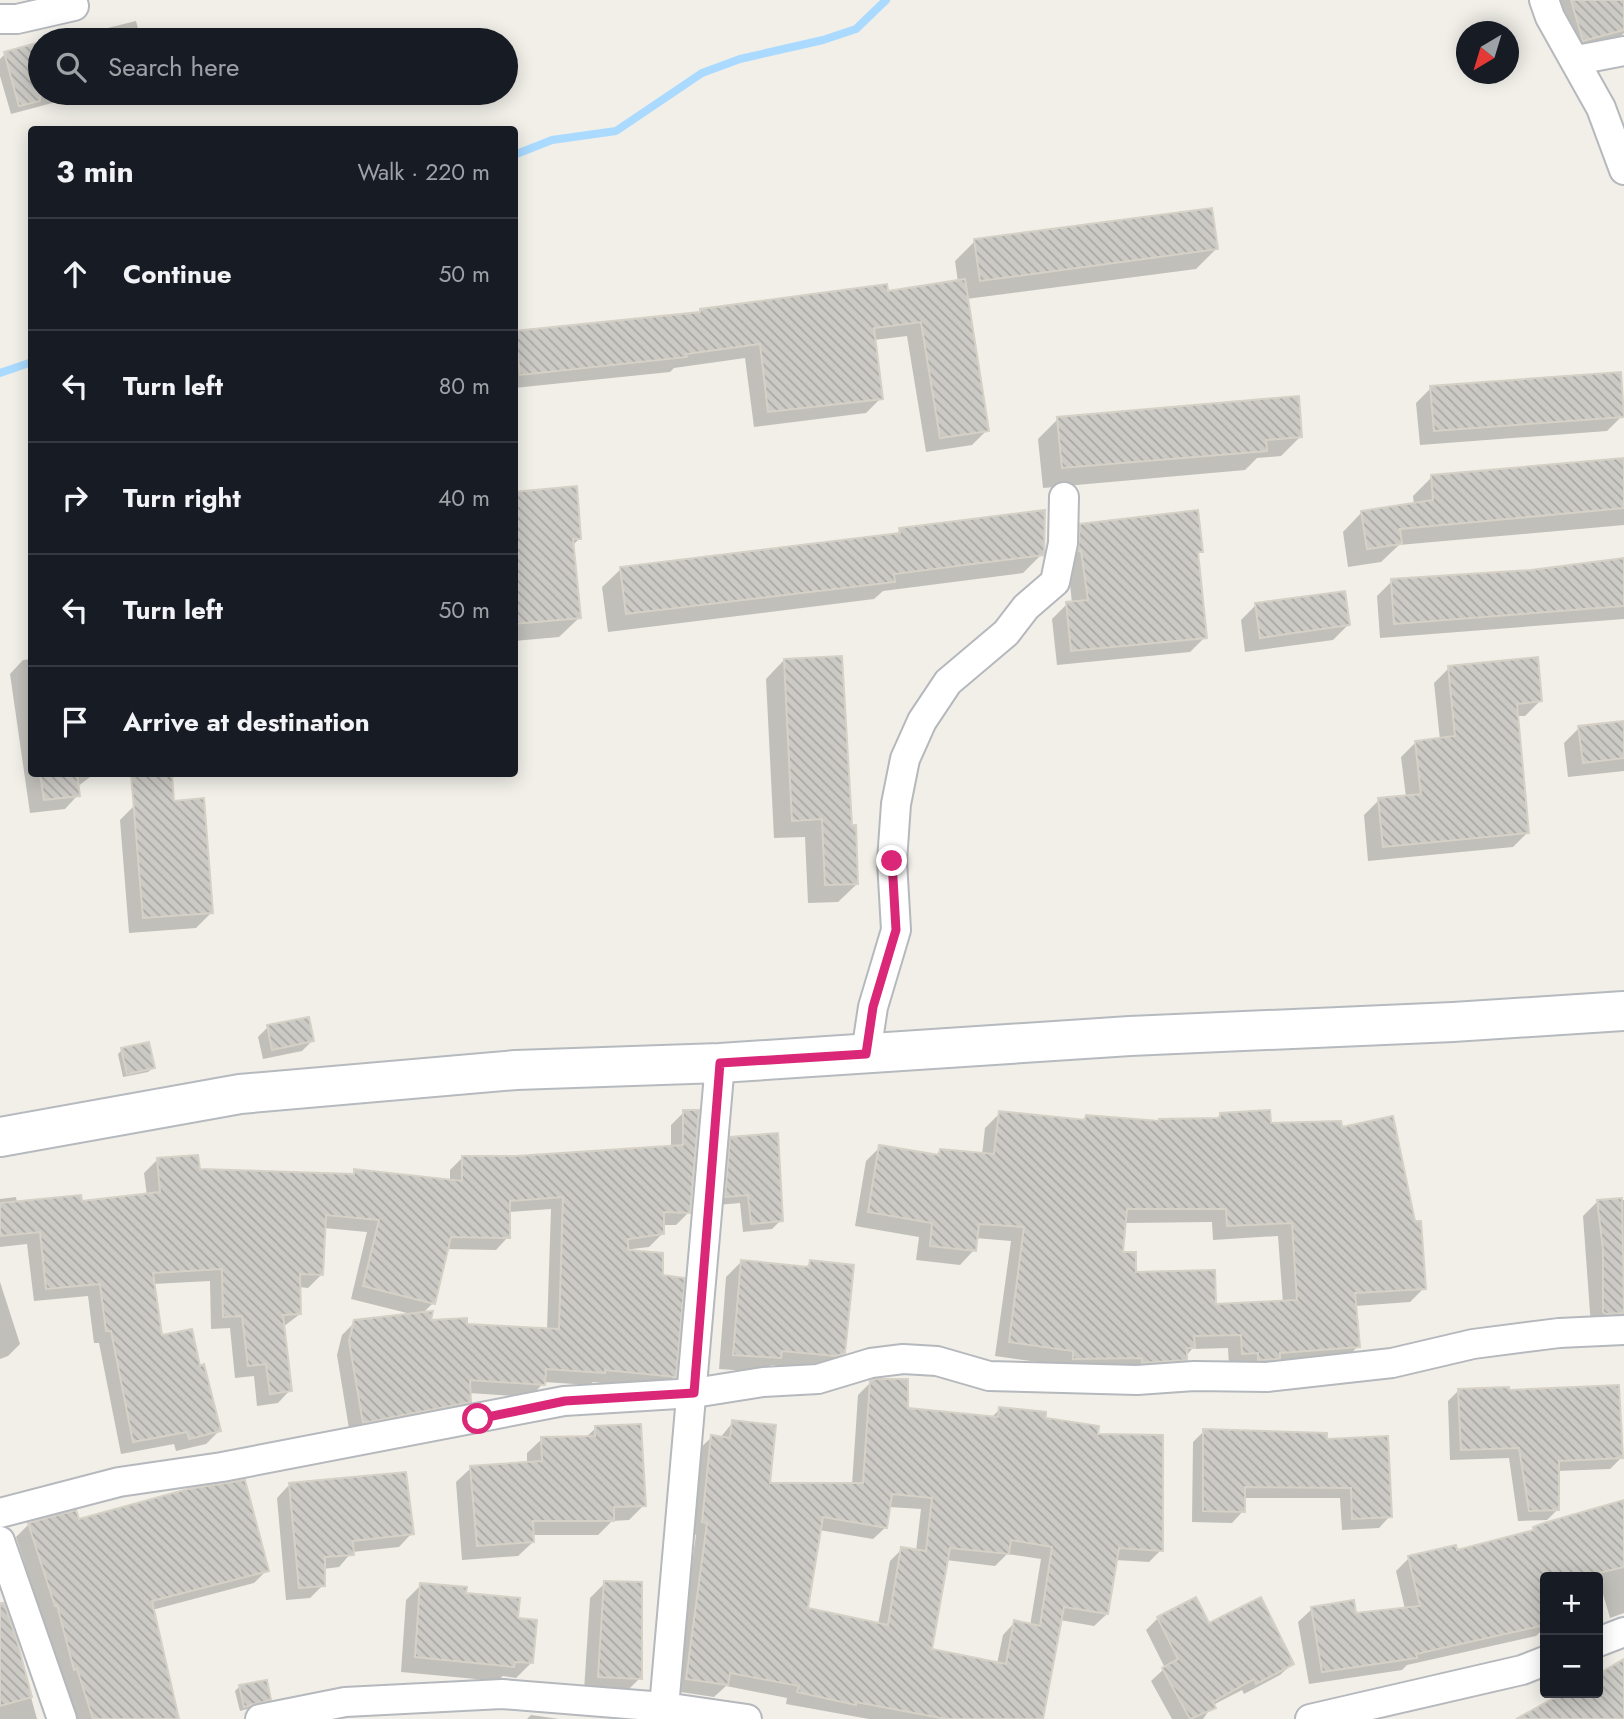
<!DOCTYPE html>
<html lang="en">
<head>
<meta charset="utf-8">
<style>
	:root { --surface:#171b24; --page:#20242c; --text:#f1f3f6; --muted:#9ea1a6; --line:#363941 }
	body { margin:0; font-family:Jost,sans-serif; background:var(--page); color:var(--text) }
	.controls { position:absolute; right:21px; bottom:21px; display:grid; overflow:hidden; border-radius:7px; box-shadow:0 4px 18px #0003 }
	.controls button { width:63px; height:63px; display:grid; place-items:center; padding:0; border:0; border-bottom:2px solid var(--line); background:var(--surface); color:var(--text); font:35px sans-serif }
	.compass { position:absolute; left:1456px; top:21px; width:63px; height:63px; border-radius:50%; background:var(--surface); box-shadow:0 4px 18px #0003; rotate:218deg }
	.stop { position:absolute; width:21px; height:21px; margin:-16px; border:5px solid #db2777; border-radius:50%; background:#fff }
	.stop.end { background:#db2777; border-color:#fff; box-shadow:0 2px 7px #0008 }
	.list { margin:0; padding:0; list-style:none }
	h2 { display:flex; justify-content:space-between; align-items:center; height:91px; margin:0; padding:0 28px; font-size:30px }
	h2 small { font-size:23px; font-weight:400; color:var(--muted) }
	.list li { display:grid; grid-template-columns:46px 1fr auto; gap:21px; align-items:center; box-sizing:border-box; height:112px; padding:0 28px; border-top:2px solid var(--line) }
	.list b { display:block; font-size:26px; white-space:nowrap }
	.list em { font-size:23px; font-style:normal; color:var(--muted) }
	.icon { flex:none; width:38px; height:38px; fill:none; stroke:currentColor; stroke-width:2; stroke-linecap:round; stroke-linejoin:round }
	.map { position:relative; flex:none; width:1624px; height:1719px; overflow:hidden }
	.search { position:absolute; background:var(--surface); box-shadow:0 4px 18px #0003; left:28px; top:28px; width:490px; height:77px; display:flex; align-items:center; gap:18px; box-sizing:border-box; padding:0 24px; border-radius:38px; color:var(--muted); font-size:26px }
	.panel { position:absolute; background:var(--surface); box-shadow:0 4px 18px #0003; left:28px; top:126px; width:490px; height:651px; border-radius:7px }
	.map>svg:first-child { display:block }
	.shadow { fill:#0003; fill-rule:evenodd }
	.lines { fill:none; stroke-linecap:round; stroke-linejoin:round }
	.stream { stroke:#aadaff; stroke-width:8 }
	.building { fill:url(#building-back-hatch); stroke:#d6d1c6; stroke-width:2; fill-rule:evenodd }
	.minor-casing { stroke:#b5b8bc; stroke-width:32 }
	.secondary-casing { stroke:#b6babf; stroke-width:42 }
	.minor { stroke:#fff; stroke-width:28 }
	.secondary { stroke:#fff; stroke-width:38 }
	.route { stroke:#db2777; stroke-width:9 }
</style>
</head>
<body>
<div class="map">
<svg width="1624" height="1719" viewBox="0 0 1624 1719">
	<defs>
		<pattern id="building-back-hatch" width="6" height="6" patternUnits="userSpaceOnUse" patternTransform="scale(1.75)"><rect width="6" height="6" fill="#cccac5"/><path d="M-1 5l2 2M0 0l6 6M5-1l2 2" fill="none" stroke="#a9a8a4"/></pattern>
	</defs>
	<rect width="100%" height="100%" fill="#f1efe8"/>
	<g class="shadow">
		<polygon points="1554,0 1624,0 1624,33 1615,42 1569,54"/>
		<polygon points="136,21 141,40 59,40"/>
		<polygon points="40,45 40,93 70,93 56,102 11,114 0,76 0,59 5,54"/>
		<polygon points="975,241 1216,249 1196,269 966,299 987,430 972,445 926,452 907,336 874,340 881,398 866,413 754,427 745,358 674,368 670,372 514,388 516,332 886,293 958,282 955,261"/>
		<polygon points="1431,388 1622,416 1607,431 1420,445 1416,403"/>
		<polygon points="1058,419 1301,436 1281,456 1257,458 1245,470 1043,488 1038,439"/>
		<polygon points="1624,460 1624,525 1399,545 1381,562 1348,567 1343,532 1361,513 1414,505 1413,496 1432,477"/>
		<polygon points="514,493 580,538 572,546 579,618 559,637 514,641"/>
		<polygon points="1081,526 1201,551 1197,556 1205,637 1190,652 1057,665 1052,619 1067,604 1072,604 1066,541"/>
		<polygon points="900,530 1042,554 1023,573 883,591 874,599 608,632 602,587 621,569 894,536"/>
		<polygon points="1624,561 1624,619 1380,638 1377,596 1392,581 1531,571"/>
		<polygon points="1256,605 1348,625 1333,640 1245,652 1241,620"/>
		<polygon points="32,659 32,774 94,774 77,787 78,795 65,809 30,813 10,674 23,660"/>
		<polygon points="784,660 850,827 857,884 838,902 808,903 805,837 774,838 766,679"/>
		<polygon points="1449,668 1540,701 1525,716 1517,716 1528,832 1513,847 1368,861 1364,815 1379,800 1406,797 1401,757 1416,742 1440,740 1434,683"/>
		<polygon points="1624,723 1624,771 1568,777 1564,743 1579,728"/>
		<polygon points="135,805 211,913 196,928 129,933 120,820"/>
		<polygon points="268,1027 312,1041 302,1051 263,1059 258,1037"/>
		<polygon points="122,1050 153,1068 148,1072 123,1077 118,1054"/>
		<path d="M684 1112 689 1212 676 1225H662V1234L649 1247 624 1250 661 1276 674 1377 661 1390 593 1382 590 1385 544 1382 531 1397 469 1393V1401L456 1414 350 1435 337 1355 342 1335 355 1322 415 1315 351 1299 367 1232 324 1228 321 1275 308 1288 299 1287 300 1314 283 1327 290 1390 278 1403 257 1406 254 1376 235 1378 230 1328 211 1329 210 1281 153 1284 160 1337 198 1368 219 1431 206 1444 176 1451 174 1444 121 1454 99 1343H94L88 1296 34 1301 27 1244 0 1247V1199L16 1197 17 1204 81 1203 147 1196 144 1173 157 1160 198 1171 350 1176 355 1171 450 1181V1170L463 1157 516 1158 671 1148V1125ZM551 1209 547 1330 428 1322 422 1314 433 1303 446 1249 496 1250 508 1237 509 1212Z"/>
		<path d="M1000 1113 1082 1121 1086 1116 1157 1123 1215 1120 1221 1114 1269 1125 1424 1288 1410 1302 1355 1306 1358 1346 1344 1361 1229 1367 1228 1348 1192 1349 1171 1373 1060 1365 995 1356 1011 1241 975 1238 974 1250 960 1265 916 1260 919 1237 855 1226 866 1161 880 1147 935 1156 940 1151 982 1155 985 1128ZM1212 1222 1213 1240 1278 1236 1283 1303 1214 1306 1135 1274 1121 1254 1124 1223Z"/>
		<polygon points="731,1139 781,1220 772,1229 743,1232 740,1203 717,1205 722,1148"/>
		<polygon points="1624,1200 1624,1322 1591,1326 1583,1216 1597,1202"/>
		<polygon points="741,1262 805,1268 811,1262 844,1353 828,1368 819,1371 771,1365 764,1372 719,1369 726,1277"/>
		<polygon points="0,1282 20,1344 8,1356 0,1359"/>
		<path d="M870 1383 906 1410 991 1418 1000 1409 1096 1436 1161 1550 1149 1562 1115 1560 1107 1614 1094 1626 1060 1620 1041 1719H869L786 1704 787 1698 726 1686 714 1697 674 1691 696 1535 691 1534 699 1449 712 1437 720 1438 733 1422 768 1485H852L858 1395ZM889 1507 921 1509 916 1551 902 1549 890 1561 878 1625 806 1609 819 1530 873 1539 886 1527ZM1007 1554 1041 1559 1030 1626 1015 1622 1003 1635 997 1664 930 1651 946 1560 995 1566Z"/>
		<polygon points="1459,1390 1508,1392 1621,1458 1610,1469 1557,1471 1558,1509 1547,1520 1518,1521 1509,1458 1450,1460 1448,1401"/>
		<polygon points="596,1428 644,1505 629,1520 612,1521 598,1535 532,1535 533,1542 518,1556 462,1560 456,1482 471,1468 527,1464 527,1453 542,1439 585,1438"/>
		<polygon points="1204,1431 1325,1441 1390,1516 1379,1528 1342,1530 1340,1498 1243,1498 1243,1511 1232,1523 1192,1522 1193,1442"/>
		<polygon points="290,1484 412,1533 399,1547 352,1552 339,1567 323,1569 323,1585 310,1598 286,1600 277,1498"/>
		<polygon points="1624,1501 1624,1613 1610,1618 1598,1577 1545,1577 1545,1595 1542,1596 1545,1627 1536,1636 1407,1665 1402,1670 1309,1684 1298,1622 1312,1609 1355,1615 1405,1609 1396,1571 1409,1558 1456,1552 1529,1533 1534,1528"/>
		<polygon points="77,1521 267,1570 254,1583 152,1610 177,1719 75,1719 16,1537 29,1524"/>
		<polygon points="605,1583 640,1678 625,1693 584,1691 590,1598"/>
		<polygon points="421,1585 464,1595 517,1620 531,1663 516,1678 503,1676 497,1681 401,1672 406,1600"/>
		<polygon points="1196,1600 1209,1625 1292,1664 1280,1675 1244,1694 1242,1690 1213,1705 1203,1719 1172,1719 1151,1681 1165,1668 1146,1630 1158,1618"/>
		<polygon points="0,1606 16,1643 37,1719 0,1719"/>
		<polygon points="240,1686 269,1699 265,1704 240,1711 235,1691"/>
		<polygon points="531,1715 559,1719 527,1719"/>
	</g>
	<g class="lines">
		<g class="stream">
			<polyline points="514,155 552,140 616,131 702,73 740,59 823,40 856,29 886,0"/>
			<polyline points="0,373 32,362"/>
		</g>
	</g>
	<g class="building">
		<polygon points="1571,0 1624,0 1624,30 1583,41"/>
		<polygon points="40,42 40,101 19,106 4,52"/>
		<polygon points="1212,208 1218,249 980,281 974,239"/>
		<polygon points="965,279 989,431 940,438 921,322 874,328 883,399 768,412 760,344 686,354 687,357 520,375 515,331 700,312 700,309 887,284 888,291"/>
		<polygon points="1621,372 1624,417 1434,431 1430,386"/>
		<polygon points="1299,396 1302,437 1266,440 1267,451 1062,468 1057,417"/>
		<polygon points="1624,458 1624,508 1400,529 1402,544 1367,549 1361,511 1433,500 1431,475"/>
		<polygon points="577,486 581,539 573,539 581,618 514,624 514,492"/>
		<polygon points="1045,510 1044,555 894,574 895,582 626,614 620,567 900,533 899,528"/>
		<polygon points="1198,510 1203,552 1198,552 1207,638 1071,651 1066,602 1088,600 1081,550 1078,551 1080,524"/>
		<polygon points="1624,558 1624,606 1394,624 1391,579 1531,570"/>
		<polygon points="1345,591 1350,625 1260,638 1255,603"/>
		<polygon points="842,656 852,825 856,825 858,884 825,885 822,819 792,821 784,659"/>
		<polygon points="1538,657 1542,701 1517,704 1529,833 1383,847 1378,798 1421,794 1415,741 1455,736 1448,666"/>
		<polygon points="1624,721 1624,758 1583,763 1578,726"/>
		<polygon points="40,774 77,774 80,796 44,800"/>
		<polygon points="131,774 172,774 174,801 204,798 213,913 143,918"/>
		<polygon points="309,1017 314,1041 272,1050 267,1025"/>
		<polygon points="149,1042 155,1068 127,1074 121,1048"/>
		<polygon points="683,1110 699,1110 690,1213 664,1212 664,1234 628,1239 628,1250 663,1253 663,1275 685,1278 676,1377 605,1370 605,1373 546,1369 545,1385 470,1380 471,1402 363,1423 349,1341 354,1320 433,1311 431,1320 467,1318 467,1324 559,1329 563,1197 510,1201 510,1238 451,1237 435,1304 363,1286 379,1220 326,1215 323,1275 300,1274 301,1314 283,1315 292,1391 270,1394 266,1364 248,1366 242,1316 223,1317 222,1269 153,1273 162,1335 192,1329 200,1366 204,1364 221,1431 189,1439 187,1432 133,1442 111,1331 106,1331 100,1284 46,1289 40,1232 0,1236 0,1203 81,1195 82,1201 160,1192 157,1158 198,1155 200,1169 354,1174 354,1169 462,1181 462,1156 516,1156 683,1145"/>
		<path d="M1270 1110 1271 1123 1341 1121 1342 1127 1393 1116 1415 1221H1421L1426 1289 1355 1293 1360 1347 1280 1353V1359L1258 1360V1353L1242 1354 1241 1335 1194 1336 1195 1348H1187V1360L1142 1363V1358L1073 1359V1351L1009 1342 1024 1227 979 1224 976 1251 930 1246 932 1223 868 1212 879 1145 939 1155 940 1149 994 1154 999 1111 1085 1120 1086 1115 1159 1121V1119L1220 1118V1113ZM1127 1209H1226L1227 1226 1292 1223 1297 1300 1216 1304 1215 1270 1136 1272V1252H1123Z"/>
		<polygon points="778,1133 783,1221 751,1224 748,1195 725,1197 730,1137"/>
		<polygon points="1622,1198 1624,1313 1606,1314 1603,1312 1603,1249 1597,1200"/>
		<polygon points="741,1260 809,1267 810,1260 854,1265 845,1353 836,1356 782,1351 781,1358 733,1355"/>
		<path d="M875 1379H908V1408L998 1417 999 1407 1046 1412V1418L1099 1426 1098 1434 1163 1435V1551L1119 1548 1108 1614 1064 1607 1043 1719H946L856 1702V1705L797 1692 799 1686 730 1673 728 1685 686 1679 707 1523 702 1522 711 1435 730 1438 732 1420 776 1425 770 1483H863L870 1381ZM892 1494 932 1498 926 1551 901 1547 888 1625 808 1608 823 1517 887 1528ZM1011 1540 1052 1547 1040 1626 1014 1620 1006 1664 932 1649 950 1548 1009 1554Z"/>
		<polygon points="1619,1385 1623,1458 1559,1461 1559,1510 1529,1511 1519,1448 1461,1450 1458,1389 1509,1387 1509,1390"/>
		<polygon points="641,1424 646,1506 614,1507 614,1521 533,1521 534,1542 477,1546 470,1466 542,1461 541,1437 595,1436 595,1426"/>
		<polygon points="1203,1429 1327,1433 1327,1439 1388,1436 1392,1517 1352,1519 1351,1488 1245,1487 1245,1512 1203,1511"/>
		<polygon points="406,1472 414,1534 353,1541 354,1555 325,1557 325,1586 299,1588 289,1483"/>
		<polygon points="245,1480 269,1571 152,1601 179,1719 93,1719 77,1669 74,1670 57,1605 55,1606 28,1523 76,1510 79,1519 188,1489"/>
		<polygon points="1624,1500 1624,1567 1582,1577 1545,1577 1545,1625 1416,1654 1417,1658 1322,1672 1311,1607 1354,1600 1356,1613 1420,1606 1408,1556 1456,1545 1457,1550 1534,1530 1533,1527 1544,1523"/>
		<polygon points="604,1581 642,1582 642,1679 598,1677"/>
		<polygon points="420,1583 467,1587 466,1593 520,1598 518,1618 537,1620 533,1663 515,1662 514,1667 415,1657"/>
		<polygon points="1196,1597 1209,1623 1261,1597 1294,1664 1256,1684 1254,1679 1213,1702 1216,1708 1190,1719 1162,1668 1178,1659 1157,1617"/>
		<polygon points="0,1603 4,1603 17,1641 32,1697 0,1706"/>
		<polygon points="1624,1659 1624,1719 1516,1719 1563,1693 1598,1693 1598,1674"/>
		<polygon points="267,1680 271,1700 244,1707 239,1685"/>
	</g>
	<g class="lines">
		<defs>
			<g id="minor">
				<polyline points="1544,0 1550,17 1601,108 1624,170"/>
				<polyline points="0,19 17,19 74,6"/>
				<polyline points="1577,60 1624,51"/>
				<polyline points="866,1053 873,1007 896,930 892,861 896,804 905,759 922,721 948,682 1006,633 1026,607 1055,582 1063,543 1064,497"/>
				<polyline points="0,1513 119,1482 222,1467 564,1401 694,1393 763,1382 818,1379 871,1363 903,1359 937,1361 989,1376 1137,1380 1194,1376 1267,1377 1392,1363 1473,1344 1559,1333 1624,1330"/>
				<polyline points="0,1541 62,1719"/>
				<polyline points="1598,1642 1624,1632"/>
				<polyline points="260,1719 345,1702 502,1694 664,1707 747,1719"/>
				<polyline points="663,1719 720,1063"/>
				<polyline points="1310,1719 1522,1670 1545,1661"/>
			</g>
			<polyline id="secondary" points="0,1137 240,1094 516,1070 720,1063 1130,1036 1453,1022 1624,1011"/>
		</defs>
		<use href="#minor" class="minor-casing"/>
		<use href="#secondary" class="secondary-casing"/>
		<use href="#minor" class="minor"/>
		<use href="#secondary" class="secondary"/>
	</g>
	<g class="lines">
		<polyline class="route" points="478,1419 565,1401 694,1393 720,1063 866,1054 873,1007 896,930 892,861"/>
	</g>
</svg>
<div class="controls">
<button>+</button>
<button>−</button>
</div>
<svg class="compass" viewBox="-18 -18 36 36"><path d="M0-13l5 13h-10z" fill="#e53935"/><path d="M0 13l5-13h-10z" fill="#9ea1a6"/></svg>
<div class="stop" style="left:478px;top:1419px"></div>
<div class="stop end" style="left:892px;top:861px"></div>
<div class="search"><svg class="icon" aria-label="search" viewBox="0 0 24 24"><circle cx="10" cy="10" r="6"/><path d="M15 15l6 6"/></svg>Search here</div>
<section class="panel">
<h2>3 min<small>Walk · 220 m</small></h2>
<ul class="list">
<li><svg class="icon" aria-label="ahead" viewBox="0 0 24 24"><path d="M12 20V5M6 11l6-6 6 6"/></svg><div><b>Continue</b></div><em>50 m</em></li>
<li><svg class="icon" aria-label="left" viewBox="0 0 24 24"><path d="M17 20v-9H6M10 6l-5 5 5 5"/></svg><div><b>Turn left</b></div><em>80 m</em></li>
<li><svg class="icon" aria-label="right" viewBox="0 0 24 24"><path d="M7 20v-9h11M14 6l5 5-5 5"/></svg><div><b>Turn right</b></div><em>40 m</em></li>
<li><svg class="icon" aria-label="left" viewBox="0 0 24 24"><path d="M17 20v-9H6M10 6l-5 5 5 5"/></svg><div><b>Turn left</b></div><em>50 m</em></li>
<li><svg class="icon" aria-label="arrive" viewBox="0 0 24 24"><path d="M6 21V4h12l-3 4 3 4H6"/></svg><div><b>Arrive at destination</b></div></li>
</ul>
</section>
</div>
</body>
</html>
